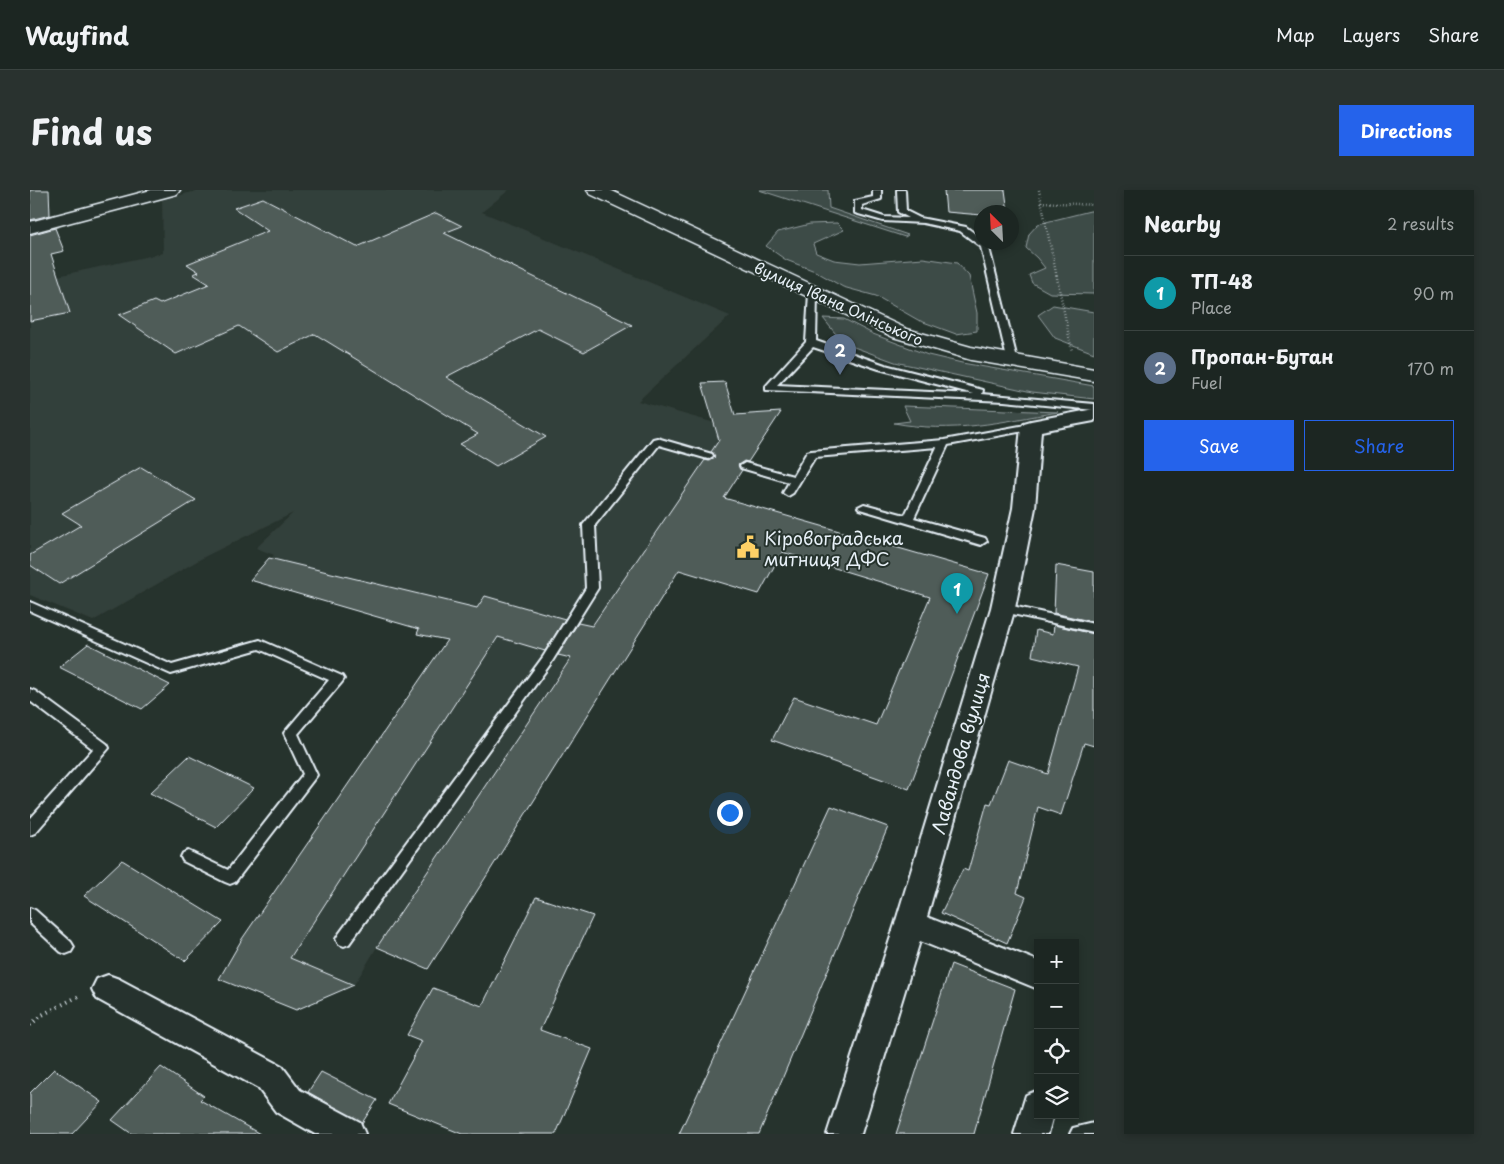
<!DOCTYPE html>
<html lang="en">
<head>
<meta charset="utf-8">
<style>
	:root { --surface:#1c2622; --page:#29322f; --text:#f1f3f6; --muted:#a0a5a5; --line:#3a4340; --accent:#2563eb }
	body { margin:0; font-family:"Playpen Sans",sans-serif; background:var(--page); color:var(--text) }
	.controls { position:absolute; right:15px; bottom:15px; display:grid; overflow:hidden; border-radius:0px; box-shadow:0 2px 8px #0003 }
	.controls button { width:45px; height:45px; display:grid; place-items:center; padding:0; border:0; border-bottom:1px solid var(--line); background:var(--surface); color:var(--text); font:25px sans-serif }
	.compass { position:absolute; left:944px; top:15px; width:45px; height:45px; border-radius:50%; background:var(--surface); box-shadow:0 2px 8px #0003; rotate:336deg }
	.you { position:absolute; left:699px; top:622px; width:18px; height:18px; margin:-12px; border:4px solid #fff; border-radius:50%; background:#1a73e8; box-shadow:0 0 0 8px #1a73e833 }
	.badge { display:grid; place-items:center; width:32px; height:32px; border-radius:50%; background:var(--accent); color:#fff; font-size:16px; font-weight:700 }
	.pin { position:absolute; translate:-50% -41px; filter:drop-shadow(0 1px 2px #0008) }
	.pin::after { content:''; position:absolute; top:26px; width:18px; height:15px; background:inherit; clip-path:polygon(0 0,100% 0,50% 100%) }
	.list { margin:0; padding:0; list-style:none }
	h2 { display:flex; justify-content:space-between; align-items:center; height:65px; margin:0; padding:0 20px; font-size:21px }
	h2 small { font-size:16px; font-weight:400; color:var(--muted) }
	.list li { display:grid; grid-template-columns:32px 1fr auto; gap:15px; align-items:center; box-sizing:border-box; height:75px; padding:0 20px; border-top:1px solid var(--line) }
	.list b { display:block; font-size:19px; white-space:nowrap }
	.list p { margin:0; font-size:16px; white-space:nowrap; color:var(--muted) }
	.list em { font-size:16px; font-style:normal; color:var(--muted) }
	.actions { display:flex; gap:10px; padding:15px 20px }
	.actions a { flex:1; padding:11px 0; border:1px solid var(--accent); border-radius:0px; text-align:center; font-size:18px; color:var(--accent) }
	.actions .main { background:var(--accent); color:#fff }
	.icon { flex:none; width:28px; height:28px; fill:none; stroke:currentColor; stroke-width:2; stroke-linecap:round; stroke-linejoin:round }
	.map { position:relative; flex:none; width:1064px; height:944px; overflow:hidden; border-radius:0px }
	header { display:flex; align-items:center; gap:30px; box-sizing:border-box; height:70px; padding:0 25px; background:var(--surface); border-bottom:1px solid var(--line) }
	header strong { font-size:24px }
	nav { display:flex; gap:28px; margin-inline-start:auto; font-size:18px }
	.intro { display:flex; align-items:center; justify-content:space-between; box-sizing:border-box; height:120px; padding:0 30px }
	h1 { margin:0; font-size:35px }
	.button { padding:12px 22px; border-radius:0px; background:var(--accent); color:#fff; font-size:18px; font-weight:700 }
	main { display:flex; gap:30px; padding:0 30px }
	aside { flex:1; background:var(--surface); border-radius:0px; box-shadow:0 2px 8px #0003 }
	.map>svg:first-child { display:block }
	.built { fill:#333f3a }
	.green { fill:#3e4b47; stroke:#939ea0 }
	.building { fill:#505c59; stroke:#e8f1f8 }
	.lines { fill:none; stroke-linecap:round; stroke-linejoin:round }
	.service-casing { stroke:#e8f1f8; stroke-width:4 }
	.minor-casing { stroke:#e8f1f8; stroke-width:4 }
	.tertiary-casing { stroke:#e8f1f8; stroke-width:3 }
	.path-far1 { stroke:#e8f1f8; stroke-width:2.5; stroke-dasharray:0.5 2.5; stroke-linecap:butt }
	.path { stroke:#e8f1f8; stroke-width:4; stroke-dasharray:1 4.5; stroke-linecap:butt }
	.service { fill:#26332d; fill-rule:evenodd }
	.minor { fill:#26332d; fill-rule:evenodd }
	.tertiary { fill:#26332d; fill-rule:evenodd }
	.labels { text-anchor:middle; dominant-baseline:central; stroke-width:4; stroke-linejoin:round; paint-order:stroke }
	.far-street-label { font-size:15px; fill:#e8f1f8; stroke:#26332d }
	.poi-label { font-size:18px; fill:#e8f1f8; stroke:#26332d; text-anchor:start }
	.street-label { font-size:18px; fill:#e8f1f8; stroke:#26332d }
</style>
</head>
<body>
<header>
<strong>Wayfind</strong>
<nav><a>Map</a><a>Layers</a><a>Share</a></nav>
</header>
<div class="intro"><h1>Find us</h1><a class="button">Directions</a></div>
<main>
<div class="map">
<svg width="1064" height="944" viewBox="0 0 1064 944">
	<rect width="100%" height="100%" fill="#26332d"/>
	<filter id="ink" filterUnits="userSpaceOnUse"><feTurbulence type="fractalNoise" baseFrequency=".02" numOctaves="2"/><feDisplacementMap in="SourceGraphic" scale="10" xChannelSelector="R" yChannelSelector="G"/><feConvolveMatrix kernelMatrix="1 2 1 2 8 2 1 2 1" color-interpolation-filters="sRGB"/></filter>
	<g filter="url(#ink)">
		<polygon class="built" points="170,0 479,0 452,22 700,126 608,211 734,247 616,432 573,419 347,757 324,795 266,820 189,789 212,749 417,450 387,444 389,439 220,390 244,365 226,358 263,323 176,366 63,431 0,405 0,92 133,63 132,10"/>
		<g class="green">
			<polygon points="729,0 798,0 799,18 878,45 875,47"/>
			<polygon points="1060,21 1064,21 1064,104 1020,103 1002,93 999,85 1015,78 1007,68 996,58 999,44 1008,34"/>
			<polygon points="807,33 814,40 783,54 786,63 804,70 830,73 893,68 927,73 939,86 947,123 947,141 926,144 888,130 846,106 813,97 785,81 756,70 736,56 748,42 780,34"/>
			<polygon points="1023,115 1064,122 1064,163 1025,148 1008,125"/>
			<polygon points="793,128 814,129 843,144 898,165 932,173 1064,196 1064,209 1002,202 865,172 821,156 805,143"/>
			<path d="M873 216 1028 222C970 232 923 244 864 233L880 231Z"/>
		</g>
		<g class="building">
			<polygon points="0,0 19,0 20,25 0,30"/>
			<polygon points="914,0 975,0 978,22 952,22 952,25 916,22"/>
			<polygon points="233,8 327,57 406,23 432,36 414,43 602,135 554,162 508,139 416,187 516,247 466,276 430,254 448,244 285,144 248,162 209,136 146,164 89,125 124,111 130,114 179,94 163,84 169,82 157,74 238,41 204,18"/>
			<polygon points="25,38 34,61 21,64 40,123 0,131 0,45"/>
			<polygon points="695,192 705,225 751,222 718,272 714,271 708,275 712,280 694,308 959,384 879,599 742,550 764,507 846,535 900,407 752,362 729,404 649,380 398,779 347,757 541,468 528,465 548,433 562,436 675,270 679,271 685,267 681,262 689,250 672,193"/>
			<polygon points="111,277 166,310 29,394 0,375 0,365 51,335 32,323"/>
			<polygon points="239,368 447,418 455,406 535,429 515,461 468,447 260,768 324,795 266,820 189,789 212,749 417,450 387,444 389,439 220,390"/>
			<polygon points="1026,375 1064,382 1064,432 1024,423"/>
			<polygon points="1024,435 1064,444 1064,556 1054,553 1031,625 1008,617 987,703 996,707 977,753 911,723 933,679 938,681 957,613 961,614 978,570 1018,584 1048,477 1002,466 1006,440 1023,444"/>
			<polygon points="58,454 140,495 112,519 29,477"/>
			<polygon points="159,566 224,598 186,637 120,603"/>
			<polygon points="801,616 858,637 729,944 649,944"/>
			<polygon points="92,670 193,732 155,771 54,706"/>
			<polygon points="506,707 563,726 510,840 562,859 526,944 432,944 358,914 392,851 377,845 403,798 452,816"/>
			<polygon points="921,774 985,799 944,944 866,944"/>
			<polygon points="131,877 174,906 170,910 230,944 102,944 82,930"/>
			<polygon points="24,879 72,912 42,944 0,944 0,903"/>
			<polygon points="291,882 347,910 332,933 278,902"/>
		</g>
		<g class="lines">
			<defs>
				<g id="service">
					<polygon points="843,0 851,0 851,9 832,15 832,20 854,27 879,28 868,22 867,0 875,0 876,21 890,28 936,37 952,49 952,52 958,54 988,173 986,175 983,176 978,173 951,57 930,41 893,33 853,31 825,23 825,11 843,7"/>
					<path d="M783 100 787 103 786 151 855 175 953 200 952 204 1064 214V220L974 211 736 200V196L776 152 779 103ZM783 157 849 179 944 204 747 195Z"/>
					<polygon points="1001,234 1005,235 1005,239 918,255 884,328 955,348 957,351 951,355 830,319 828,317 834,314 875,325 907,257 785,267 763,303 758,306 753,303 759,292 711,278 710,276 715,273 763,286 777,262 781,261 914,250"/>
					<polygon points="627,248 682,264 683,266 678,269 629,255 565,335 568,398 521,473 319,754 314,756 309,754 306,749 309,744 513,467 556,398 553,335 623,249"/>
					<polygon points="0,412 142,475 230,450 312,486 314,489 312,492 268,544 287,585 205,692 200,694 195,692 153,671 151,667 153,663 158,661 198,680 273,584 254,543 299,490 229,459 141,484 0,421"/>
					<polygon points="973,414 1064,434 1064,442 969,421 967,418 969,415"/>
					<polygon points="0,499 5,501 77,554 79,558 5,643 0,645 0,629 63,559 0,511"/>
					<polygon points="0,718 5,720 41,752 44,757 41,762 36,764 31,762 0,733"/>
					<polygon points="1064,933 1064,944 1040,944 1043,938"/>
				</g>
				<g id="minor">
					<polygon points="1064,219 1064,231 1011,241 1005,318 985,418 897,727 1008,771 1008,799 890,751 831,944 797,944 865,734 961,418 983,318 991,237 994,233 1001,231"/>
					<polygon points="78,785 89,789 252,876 270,900 330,932 335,944 285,944 246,922 228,898 67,809 62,799 67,789"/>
					<polygon points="1008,900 1008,925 1023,925 1018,944 984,944 996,905"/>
				</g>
				<g id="tertiary">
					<polygon points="121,0 150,0 147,4 0,43 0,32"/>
					<polygon points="557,0 580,0 877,139 941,157 1064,179 1064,191 941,170 863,147 560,4"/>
				</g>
			</defs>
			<use href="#service" class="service-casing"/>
			<use href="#minor" class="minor-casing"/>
			<use href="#tertiary" class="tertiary-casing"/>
			<g class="path-far1">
				<polyline points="1009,0 1042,161"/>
				<polyline points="1011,12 1064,15"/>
			</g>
			<polyline class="path" points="0,835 12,825 51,805"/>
			<use href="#service" class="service"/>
			<use href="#minor" class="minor"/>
			<use href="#tertiary" class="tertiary"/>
		</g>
	</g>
	<defs>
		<symbol id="civic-bare" viewBox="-9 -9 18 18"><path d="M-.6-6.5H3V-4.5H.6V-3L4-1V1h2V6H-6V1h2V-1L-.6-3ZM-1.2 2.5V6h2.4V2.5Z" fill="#ffd166" stroke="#26332d" stroke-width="2.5" paint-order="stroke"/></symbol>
	</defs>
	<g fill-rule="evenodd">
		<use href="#civic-bare" x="702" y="341" width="32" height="32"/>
	</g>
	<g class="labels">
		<g class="far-street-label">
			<text transform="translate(809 113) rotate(24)">вулиця Івана Олінського</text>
		</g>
		<g class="poi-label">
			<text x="734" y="347">Кіровоградська<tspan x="734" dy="21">митниця ДФС</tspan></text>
		</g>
		<g class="street-label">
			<text transform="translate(930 563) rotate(-74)">Лавандова вулиця</text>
		</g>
	</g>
</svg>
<div class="controls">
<button>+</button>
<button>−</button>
<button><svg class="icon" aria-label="locate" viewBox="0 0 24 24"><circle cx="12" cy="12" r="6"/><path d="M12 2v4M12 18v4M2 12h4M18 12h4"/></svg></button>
<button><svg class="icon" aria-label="layers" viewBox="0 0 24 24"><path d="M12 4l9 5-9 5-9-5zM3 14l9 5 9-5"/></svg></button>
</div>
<svg class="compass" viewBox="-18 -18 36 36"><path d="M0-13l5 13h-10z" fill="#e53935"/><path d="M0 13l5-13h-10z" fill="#a0a5a5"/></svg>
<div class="you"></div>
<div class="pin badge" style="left:927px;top:424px;background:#0f9aa8">1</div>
<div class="pin badge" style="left:810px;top:185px;background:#5c6f8a">2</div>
</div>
<aside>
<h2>Nearby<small>2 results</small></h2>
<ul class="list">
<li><span class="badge" style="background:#0f9aa8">1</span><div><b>ТП-48</b><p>Place</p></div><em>90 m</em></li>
<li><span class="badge" style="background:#5c6f8a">2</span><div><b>Пропан-Бутан</b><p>Fuel</p></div><em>170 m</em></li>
</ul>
<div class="actions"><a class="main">Save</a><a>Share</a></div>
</aside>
</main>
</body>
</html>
